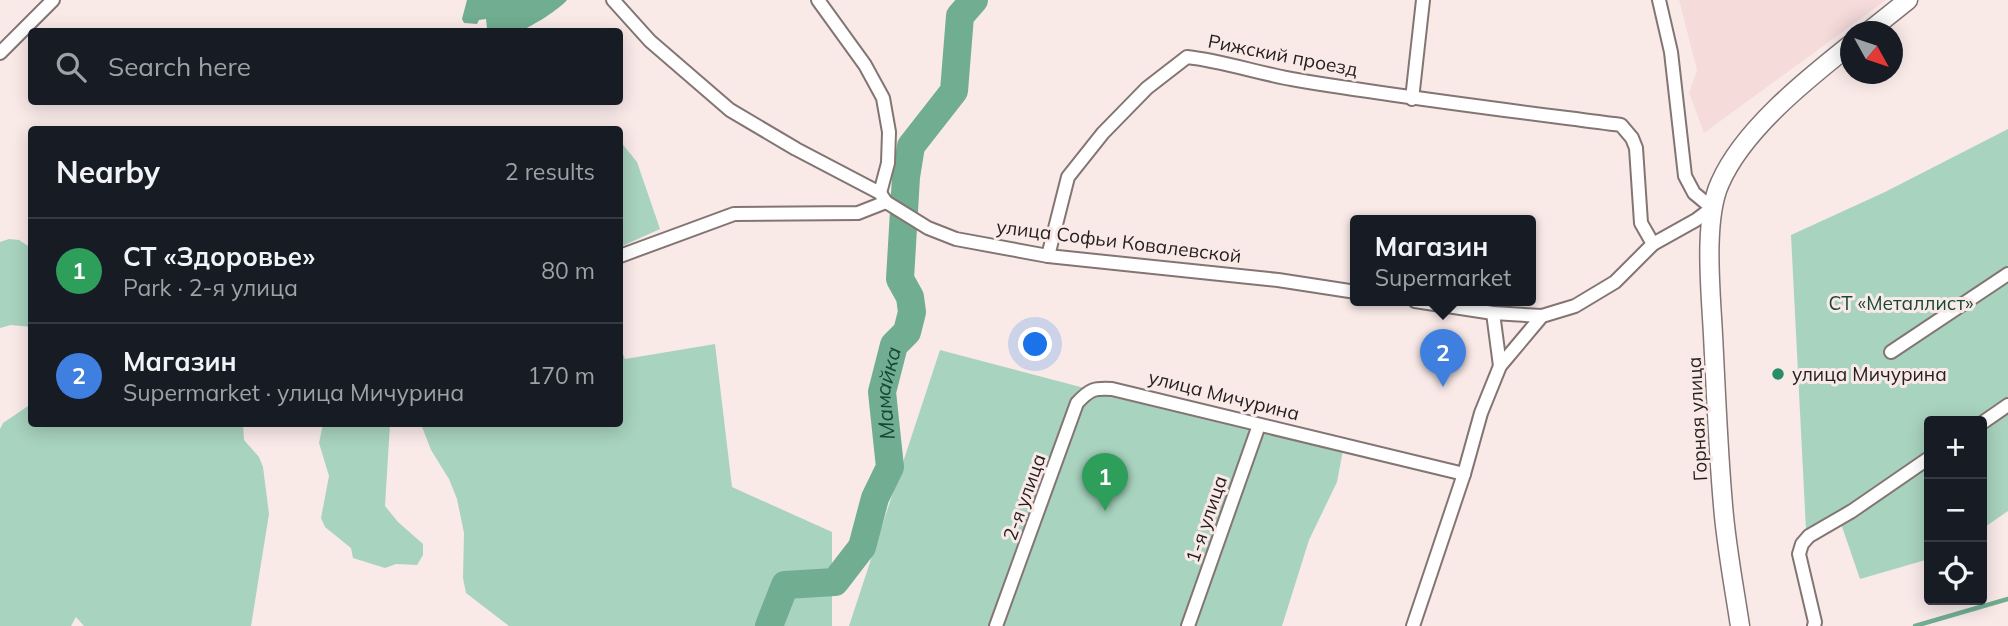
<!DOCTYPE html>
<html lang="en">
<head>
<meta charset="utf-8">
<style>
	:root { --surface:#171b24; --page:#242831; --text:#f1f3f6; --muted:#9ea1a6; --line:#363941; --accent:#b45309 }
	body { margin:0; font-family:Mulish,sans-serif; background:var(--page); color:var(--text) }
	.controls { position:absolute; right:21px; bottom:21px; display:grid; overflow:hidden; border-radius:7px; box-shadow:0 4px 18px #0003 }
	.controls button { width:63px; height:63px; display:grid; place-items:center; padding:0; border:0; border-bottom:2px solid var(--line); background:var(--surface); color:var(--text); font:35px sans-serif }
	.compass { position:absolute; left:1840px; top:21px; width:63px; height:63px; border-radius:50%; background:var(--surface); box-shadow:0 4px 18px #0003; rotate:130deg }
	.you { position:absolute; left:1036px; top:345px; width:24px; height:24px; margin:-18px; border:5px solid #fff; border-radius:50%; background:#1a73e8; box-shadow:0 0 0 10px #1a73e833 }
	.badge { display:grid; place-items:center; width:46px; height:46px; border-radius:50%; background:var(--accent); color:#fff; font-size:23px; font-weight:700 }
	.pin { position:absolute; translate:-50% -58px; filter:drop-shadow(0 2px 4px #0008) }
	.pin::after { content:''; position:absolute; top:37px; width:24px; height:21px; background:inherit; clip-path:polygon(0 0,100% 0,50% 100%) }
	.popup { position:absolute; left:1350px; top:215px; width:186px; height:91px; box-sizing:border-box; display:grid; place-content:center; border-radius:7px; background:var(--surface); filter:drop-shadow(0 2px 5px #0005); font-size:23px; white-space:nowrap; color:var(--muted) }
	.popup b { font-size:26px; color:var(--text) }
	.popup::after { content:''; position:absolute; left:50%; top:100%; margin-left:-14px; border:14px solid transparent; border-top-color:var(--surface) }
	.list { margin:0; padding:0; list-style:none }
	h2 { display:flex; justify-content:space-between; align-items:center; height:91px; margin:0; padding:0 28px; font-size:30px }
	h2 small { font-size:23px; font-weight:400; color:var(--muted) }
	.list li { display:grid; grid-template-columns:46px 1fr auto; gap:21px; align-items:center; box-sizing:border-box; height:105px; padding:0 28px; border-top:2px solid var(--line) }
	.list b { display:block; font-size:26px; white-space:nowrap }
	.list p { margin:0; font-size:23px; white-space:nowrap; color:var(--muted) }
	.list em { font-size:23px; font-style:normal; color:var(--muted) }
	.icon { flex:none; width:38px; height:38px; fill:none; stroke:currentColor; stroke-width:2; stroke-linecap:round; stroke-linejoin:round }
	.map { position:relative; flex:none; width:2008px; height:626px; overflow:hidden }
	.search { position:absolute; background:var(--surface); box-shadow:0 4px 18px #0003; left:28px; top:28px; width:595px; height:77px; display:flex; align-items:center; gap:18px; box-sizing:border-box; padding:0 24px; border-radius:7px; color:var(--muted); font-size:26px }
	.panel { position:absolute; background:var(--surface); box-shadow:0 4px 18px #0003; left:28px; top:126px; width:595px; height:301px; border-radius:7px }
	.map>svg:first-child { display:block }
	.built { fill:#f5dcdb }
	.green { fill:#a8d3be }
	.water { fill:#70ad91 }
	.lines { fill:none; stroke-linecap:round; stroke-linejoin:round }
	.stream { stroke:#70ad91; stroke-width:4.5 }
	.river { stroke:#70ad91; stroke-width:28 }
	.street-casing { stroke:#837574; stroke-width:16 }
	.secondary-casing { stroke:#837574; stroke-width:21 }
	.street { stroke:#fff; stroke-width:12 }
	.secondary { stroke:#fff; stroke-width:18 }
	.poi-dot { fill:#278c67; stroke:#f9eae8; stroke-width:2.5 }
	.labels { text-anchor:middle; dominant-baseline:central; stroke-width:6; stroke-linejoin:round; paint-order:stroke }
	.street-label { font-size:19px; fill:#25201f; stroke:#f9eae8 }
	.park-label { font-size:19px; fill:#174936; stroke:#f9eae8 }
	.poi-label { font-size:19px; fill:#25201f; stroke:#f9eae8; text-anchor:start }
	.water-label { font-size:21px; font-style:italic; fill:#164835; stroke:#f9eae8 }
</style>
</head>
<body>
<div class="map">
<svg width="2008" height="626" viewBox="0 0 2008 626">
	<rect width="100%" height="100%" fill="#f9eae8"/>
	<polygon class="built" points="1679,0 1886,0 1704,133 1689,93 1697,70"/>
	<g class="green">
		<polygon points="2008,129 2008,511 1982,529 1982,421 1929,421 1929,559 1860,579 1837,512 1806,530 1791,235 1885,192"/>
		<polygon points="620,141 637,162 660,229 620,247"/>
		<polygon points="9,239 19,240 28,246 31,245 31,327 11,325 0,328 0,242"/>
		<polygon points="715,344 732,487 832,532 832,626 509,626 466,593 463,578 464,533 457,499 449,479 431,450 421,424 620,424 620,347 625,359"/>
		<polygon points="940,350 1107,394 1343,450 1337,482 1309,540 1282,626 849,626"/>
		<polygon points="31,404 32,424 243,424 244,440 259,457 263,467 269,514 251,626 84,626 76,617 71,626 0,626 0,429 3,423"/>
		<polygon points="323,424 390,424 385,506 398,522 423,544 423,555 417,565 396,564 385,568 353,558 351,548 325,527 321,518 329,476 319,443"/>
	</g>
	<path class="water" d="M467 0H567C560 9 531 27 520 31 511 34 496 32 487 28L486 19 479 20 477 24 464 23 462 19Z"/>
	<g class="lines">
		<polyline class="stream" points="1915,626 2008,599"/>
		<path class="river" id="s1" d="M769 626 785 585 835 582 862 547 875 498 890 467 882 392 894 345 907 332 912 312 910 297 900 279 906 177 911 146 954 91 960 16 974 0"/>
		<defs>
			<g id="street">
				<polyline points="613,0 650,41 730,110 796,149 880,193 886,202"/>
				<polyline points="818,0 865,65 883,98 889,132 888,163 880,193"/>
				<polyline points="0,53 53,0"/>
				<polyline points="1412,99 1423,0"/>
				<polyline points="620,256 734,214 858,213 886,202 928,228 956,239 1048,256 1278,280 1356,292"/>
				<path d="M1048 256 1068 177 1103 133 1147 88 1187 57C1224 61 1260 74 1297 80 1405 98 1513 111 1621 125L1632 138 1636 148 1641 223 1653 244"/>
				<polyline points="1415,301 1493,313 1542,316"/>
				<polyline points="1493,313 1500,366"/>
				<polyline points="1891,352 2008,274"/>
				<polyline points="1982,423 2008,405"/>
				<path d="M996 626 1077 403C1090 389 1094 388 1112 389L1464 474"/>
				<polyline points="1188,626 1259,425"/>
				<polyline points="1413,626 1464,474 1481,413 1500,366 1542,316 1575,306 1615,282 1653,244 1696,220 1712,208 1694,193 1685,176 1671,52 1659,0"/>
				<polyline points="1814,626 1815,622 1799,554 1802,544 1809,536 1852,511 1929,458"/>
			</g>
			<g id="secondary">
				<polyline points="1868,32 1908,0"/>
				<path d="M1740 626C1734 586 1726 545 1723 505 1718 449 1716 392 1713 335 1711 294 1703 220 1720 183 1743 130 1806 80 1850 45"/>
			</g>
		</defs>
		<use href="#street" class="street-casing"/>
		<use href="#secondary" class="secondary-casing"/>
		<use href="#street" class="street"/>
		<use href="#secondary" class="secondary"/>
	</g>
	<circle class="poi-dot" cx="1778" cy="374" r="7"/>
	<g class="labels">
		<g class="street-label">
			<text transform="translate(1283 55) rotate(11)">Рижский проезд</text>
			<text transform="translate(1119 241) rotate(7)">улица Софьи Ковалевской</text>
			<text transform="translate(1224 395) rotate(14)">улица Мичурина</text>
			<text transform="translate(1697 419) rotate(-93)">Горная улица</text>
			<text transform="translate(1024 497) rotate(-70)">2-я улица</text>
			<text transform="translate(1206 519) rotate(-71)">1-я улица</text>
		</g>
		<g class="park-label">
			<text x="1901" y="303">СТ «Металлист»</text>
		</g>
		<g class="poi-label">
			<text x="1792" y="374">улица Мичурина</text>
		</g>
		<g class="water-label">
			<text stroke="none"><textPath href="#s1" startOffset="298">Мамайка</textPath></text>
		</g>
	</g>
</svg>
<div class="controls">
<button>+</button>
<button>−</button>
<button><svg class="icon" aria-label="locate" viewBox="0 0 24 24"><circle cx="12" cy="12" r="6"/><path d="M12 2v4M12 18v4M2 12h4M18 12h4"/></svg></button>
</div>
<svg class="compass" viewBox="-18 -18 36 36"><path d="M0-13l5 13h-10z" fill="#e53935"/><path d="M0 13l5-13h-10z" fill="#9ea1a6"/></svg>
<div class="you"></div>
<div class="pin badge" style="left:1105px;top:511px;background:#2e9e5b">1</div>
<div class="pin badge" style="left:1443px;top:387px;background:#3f7fe0">2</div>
<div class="popup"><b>Магазин</b>Supermarket</div>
<div class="search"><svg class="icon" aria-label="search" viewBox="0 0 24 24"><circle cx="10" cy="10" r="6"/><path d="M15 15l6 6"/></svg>Search here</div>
<section class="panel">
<h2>Nearby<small>2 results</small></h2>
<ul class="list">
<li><span class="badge" style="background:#2e9e5b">1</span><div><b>СТ «Здоровье»</b><p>Park · 2-я улица</p></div><em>80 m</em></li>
<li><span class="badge" style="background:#3f7fe0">2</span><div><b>Магазин</b><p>Supermarket · улица Мичурина</p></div><em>170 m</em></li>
</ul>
</section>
</div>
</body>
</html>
